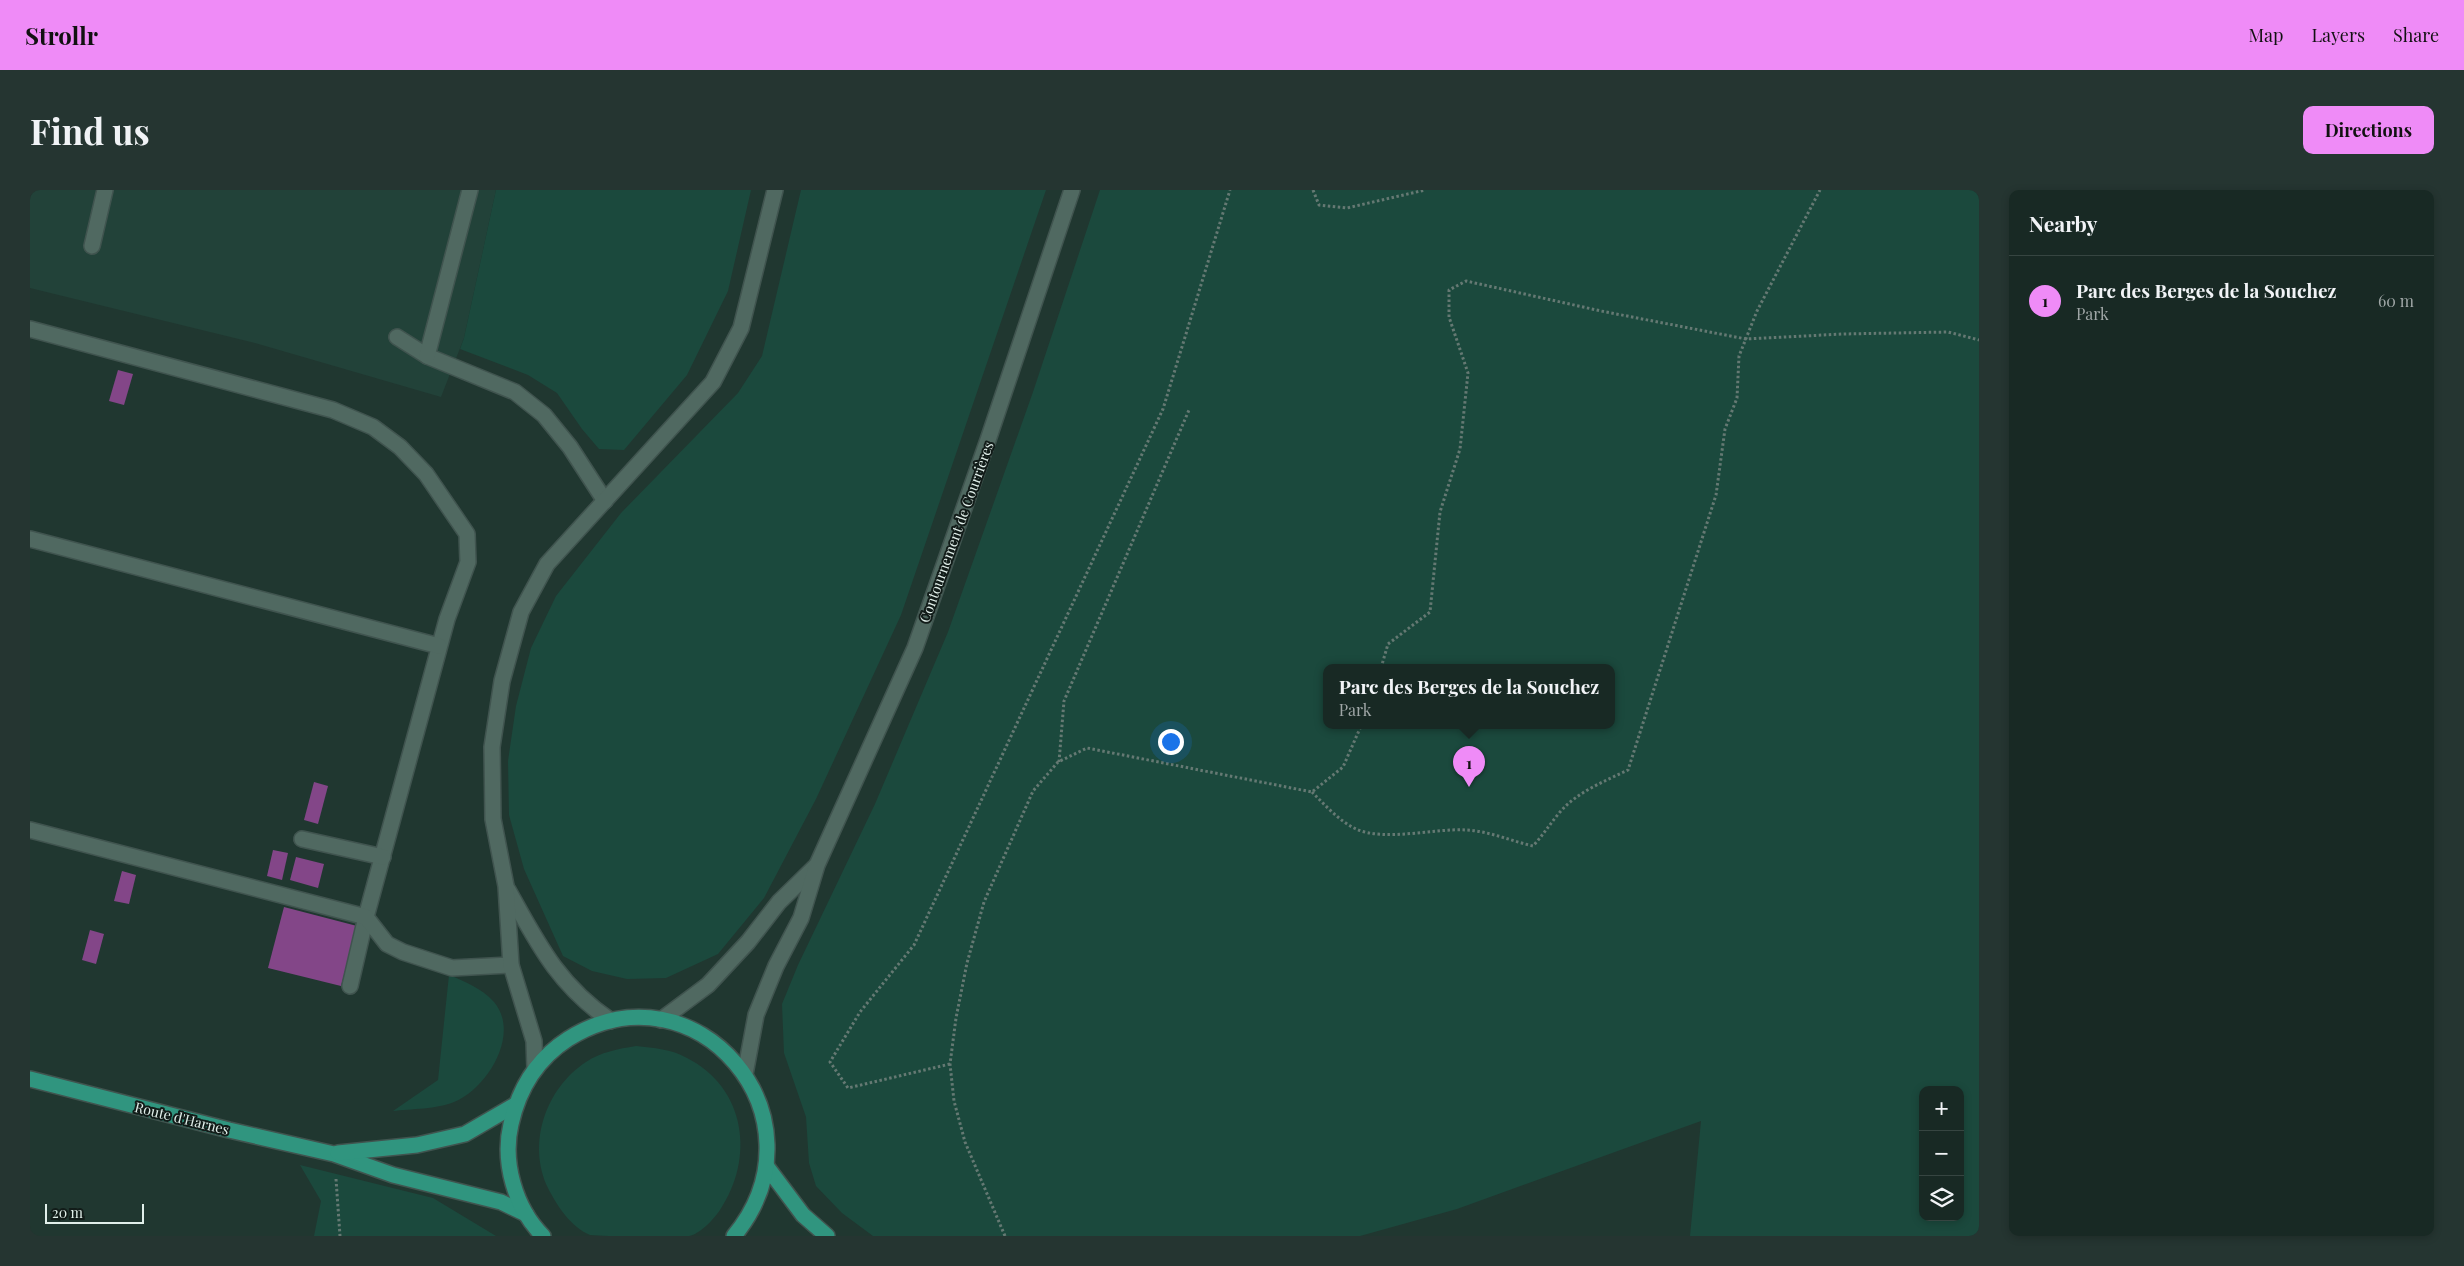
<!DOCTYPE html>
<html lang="en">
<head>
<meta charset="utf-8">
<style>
	:root { --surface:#182924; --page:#253531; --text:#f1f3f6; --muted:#9fa6a6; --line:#364541; --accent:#ef8bf7 }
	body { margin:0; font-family:"Playfair Display",serif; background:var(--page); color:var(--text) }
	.controls { position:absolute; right:15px; bottom:15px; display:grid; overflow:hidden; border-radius:10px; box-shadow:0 2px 8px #0003 }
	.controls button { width:45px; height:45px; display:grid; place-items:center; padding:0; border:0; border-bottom:1px solid var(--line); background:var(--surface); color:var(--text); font:25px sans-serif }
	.scale { position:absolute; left:15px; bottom:12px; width:99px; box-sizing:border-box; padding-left:5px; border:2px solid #e1efea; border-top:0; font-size:14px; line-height:18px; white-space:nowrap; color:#e1efea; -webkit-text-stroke:4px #121c19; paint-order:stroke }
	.you { position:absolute; left:1140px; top:551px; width:18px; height:18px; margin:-12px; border:4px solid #fff; border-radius:50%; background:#1a73e8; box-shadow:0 0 0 8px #1a73e833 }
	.badge { display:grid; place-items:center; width:32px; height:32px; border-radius:50%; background:var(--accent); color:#111; font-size:16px; font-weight:700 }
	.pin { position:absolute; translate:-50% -41px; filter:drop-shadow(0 1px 2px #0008) }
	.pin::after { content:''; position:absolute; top:26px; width:18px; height:15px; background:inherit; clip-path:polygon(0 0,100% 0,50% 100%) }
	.popup { position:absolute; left:1293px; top:474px; width:292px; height:65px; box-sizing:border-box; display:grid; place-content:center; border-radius:10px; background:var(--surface); filter:drop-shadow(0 1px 4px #0005); font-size:16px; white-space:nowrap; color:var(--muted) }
	.popup b { font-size:19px; color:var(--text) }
	.popup::after { content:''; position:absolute; left:50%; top:100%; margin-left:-10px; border:10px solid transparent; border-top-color:var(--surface) }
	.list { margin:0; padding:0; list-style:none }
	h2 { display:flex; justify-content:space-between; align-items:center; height:65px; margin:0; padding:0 20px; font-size:21px }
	h2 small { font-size:16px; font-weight:400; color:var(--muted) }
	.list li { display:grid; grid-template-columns:32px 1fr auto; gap:15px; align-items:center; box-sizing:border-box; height:90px; padding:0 20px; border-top:1px solid var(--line) }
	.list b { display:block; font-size:19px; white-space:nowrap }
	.list p { margin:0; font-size:16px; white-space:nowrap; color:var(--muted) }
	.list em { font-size:16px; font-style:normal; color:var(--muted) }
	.icon { flex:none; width:28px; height:28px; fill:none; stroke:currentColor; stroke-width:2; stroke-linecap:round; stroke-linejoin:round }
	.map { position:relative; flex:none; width:1949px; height:1046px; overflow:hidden; border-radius:10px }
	header { display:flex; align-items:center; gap:30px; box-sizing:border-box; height:70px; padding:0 25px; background:var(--accent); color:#111 }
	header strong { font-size:24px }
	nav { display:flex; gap:28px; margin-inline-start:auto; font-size:18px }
	.intro { display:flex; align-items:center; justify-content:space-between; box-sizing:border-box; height:120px; padding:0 30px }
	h1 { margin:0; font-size:35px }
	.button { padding:12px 22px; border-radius:10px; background:var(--accent); color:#111; font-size:18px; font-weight:700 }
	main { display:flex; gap:30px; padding:0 30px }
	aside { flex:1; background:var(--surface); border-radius:10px; box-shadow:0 2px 8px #0003 }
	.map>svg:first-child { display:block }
	.built { fill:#224239 }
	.green { fill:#1b493d; fill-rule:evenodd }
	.building { fill:#834688 }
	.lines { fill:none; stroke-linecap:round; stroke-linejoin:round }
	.minor-casing { stroke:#40544f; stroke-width:18 }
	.major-casing { stroke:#40544f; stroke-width:18 }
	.path { stroke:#657973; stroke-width:3; stroke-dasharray:2.5 2.5; stroke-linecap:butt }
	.minor { stroke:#506961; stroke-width:15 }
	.major { stroke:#30957f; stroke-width:15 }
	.labels { text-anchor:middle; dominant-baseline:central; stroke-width:4; stroke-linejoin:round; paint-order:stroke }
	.street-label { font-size:14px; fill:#e1efea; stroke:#121c19 }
</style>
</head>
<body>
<header>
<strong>Strollr</strong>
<nav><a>Map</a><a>Layers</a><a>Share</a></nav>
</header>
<div class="intro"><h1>Find us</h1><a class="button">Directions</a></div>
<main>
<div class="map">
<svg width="1949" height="1046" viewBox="0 0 1949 1046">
	<rect width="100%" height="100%" fill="#203730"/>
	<polygon class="built" points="0,0 466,0 434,148 411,207 225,153 0,98"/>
	<g class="green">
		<polygon points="466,0 721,0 698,101 657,185 594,260 569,259 552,239 527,203 498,185 430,159 434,148"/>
		<polygon points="771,0 1016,0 871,425 786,609 734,708 688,764 636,788 597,789 562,781 533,766 494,679 479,625 478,571 486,516 501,458 526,406 591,323 708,203 732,166"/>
		<path d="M1070 0H1949V1046H1660L1671 931 1427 1019 1330 1046H843L812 1023 786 996 779 973 776 927 754 863 752 814 768 775 845 614 918 442 1003 202ZM1296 478H1582V536H1296ZM1893 900H1930V1027H1893Z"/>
		<path d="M419 785C436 792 451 798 464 812 491 844 457 899 424 912 408 919 380 919 363 921L408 890Z"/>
		<path d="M606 856C624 858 641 859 657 868 716 898 725 968 690 1020 684 1029 670 1044 659 1046 640 1046 617 1046 598 1046 588 1046 570 1046 560 1045 541 1037 527 1016 518 998 497 954 515 899 556 872 571 862 588 859 606 856Z"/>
		<polygon points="270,975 403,1008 466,1046 284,1046 291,1011"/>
	</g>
	<g class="building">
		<polygon points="88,180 103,184 94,215 79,211"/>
		<polygon points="284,592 298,596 288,634 274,630"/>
		<polygon points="243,660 258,663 252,690 237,686"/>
		<polygon points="266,667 294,674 288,698 260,690"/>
		<polygon points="92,681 106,685 99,714 84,711"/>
		<polygon points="254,717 327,736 311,796 238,778"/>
		<polygon points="60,740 74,744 66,774 52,770"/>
	</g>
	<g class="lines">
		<defs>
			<g id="minor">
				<polyline points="62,56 75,0"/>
				<polyline points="0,139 303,220 343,237 370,257 396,284 437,344 438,372 417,429 336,727 320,796"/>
				<polyline points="367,147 397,166 485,202 514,225 540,257 575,311"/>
				<polyline points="397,166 440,0"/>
				<polyline points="0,349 409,456"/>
				<polyline points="0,640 336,727 357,754 373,762 422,778 481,775"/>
				<polyline points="272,649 353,667"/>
				<path d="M478 700C508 754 528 795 581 831"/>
				<polyline points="631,830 678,795 718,752 749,712 786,676"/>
				<polyline points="505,879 504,851 481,775 476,696 463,629 462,557 472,491 491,422 517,374 683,192 711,138 745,0"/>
				<polyline points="715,884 726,825 746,776 771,728 787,675 885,458 958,250 1042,0"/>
			</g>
			<g id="major">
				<polyline points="0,889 199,940 304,964 363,985 471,1012 496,1024"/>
				<polyline points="308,963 387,955 435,944 485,915"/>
				<polyline points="737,977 773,1025 797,1046"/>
				<path d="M513 1046C485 1018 472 972 481 934 489 898 507 869 538 849 666 769 801 928 704 1046"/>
			</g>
		</defs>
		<use href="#minor" class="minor-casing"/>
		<use href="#major" class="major-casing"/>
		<g class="path">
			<polyline points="1283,0 1289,15 1317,18 1395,0"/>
			<polyline points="1351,478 1358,454 1400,422 1410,322 1430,259 1438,183 1419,127 1419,100 1436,91 1571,121 1716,149 1813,144 1918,142 1949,150"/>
			<polyline points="1029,572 1034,511 1159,220"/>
			<path d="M1282 602C1295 615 1309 631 1326 639 1355 652 1404 638 1436 640 1459 641 1481 651 1503 656 1513 645 1520 634 1530 622 1547 602 1575 591 1598 580L1686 305 1695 239 1707 208 1709 166 1727 121 1790 0"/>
			<polyline points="920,874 818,898 800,872 830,822 884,755 1133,219 1200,0"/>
			<polyline points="306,989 310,1046"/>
			<polyline points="975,1046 935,952 924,911 920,874 926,828 937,773 954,712 1003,601 1028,572 1057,558 1282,602 1313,577 1331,536"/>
		</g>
		<use href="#minor" class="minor"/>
		<use href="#major" class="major"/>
	</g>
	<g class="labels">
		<g class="street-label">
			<text transform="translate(926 342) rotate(-70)">Contournement de Courrières</text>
			<text transform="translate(152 928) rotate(14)">Route d'Harnes</text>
		</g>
	</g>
</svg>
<div class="controls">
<button>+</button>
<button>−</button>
<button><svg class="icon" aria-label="layers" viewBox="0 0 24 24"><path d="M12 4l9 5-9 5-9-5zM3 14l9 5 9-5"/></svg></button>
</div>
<div class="scale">20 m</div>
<div class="you"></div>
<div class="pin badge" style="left:1439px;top:597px">1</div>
<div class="popup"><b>Parc des Berges de la Souchez</b>Park</div>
</div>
<aside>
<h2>Nearby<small></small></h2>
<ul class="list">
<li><span class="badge">1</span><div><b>Parc des Berges de la Souchez</b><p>Park</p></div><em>60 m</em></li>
</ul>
</aside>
</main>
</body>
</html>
